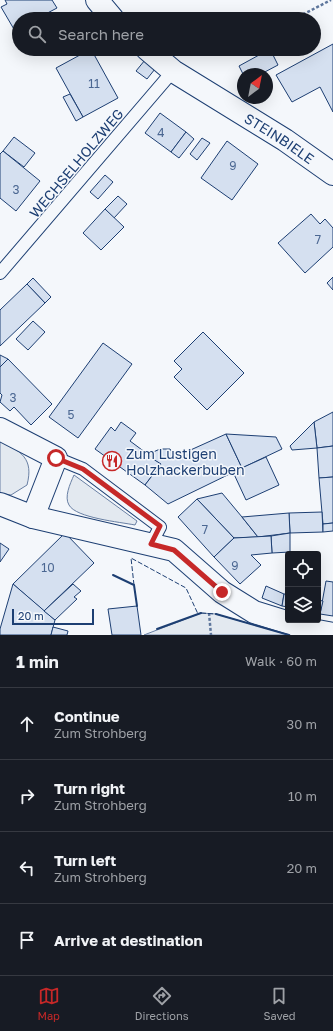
<!DOCTYPE html>
<html lang="en">
<head>
<meta charset="utf-8">
<style>
	:root { --surface:#171b24; --page:#20242c; --text:#f1f3f6; --muted:#9ea1a6; --line:#363941; --accent:#c62828 }
	body { margin:0; font-family:"Golos Text",sans-serif; background:var(--page); color:var(--text) }
	.controls { position:absolute; right:12px; bottom:12px; display:grid; overflow:hidden; border-radius:4px; box-shadow:0 4px 16px #0002 }
	.controls button { width:36px; height:36px; display:grid; place-items:center; padding:0; border:0; border-bottom:1px solid var(--line); background:var(--surface); color:var(--text); font:20px sans-serif }
	.compass { position:absolute; left:237px; top:68px; width:36px; height:36px; border-radius:50%; background:var(--surface); box-shadow:0 4px 16px #0002; rotate:32deg }
	.scale { position:absolute; left:12px; bottom:10px; width:82px; box-sizing:border-box; padding-left:4px; border:2px solid #1d3f73; border-top:0; font-size:11px; line-height:14px; white-space:nowrap; color:#1d3f73; -webkit-text-stroke:3px #f4f7fb; paint-order:stroke }
	.stop { position:absolute; width:12px; height:12px; margin:-9px; border:3px solid #c62828; border-radius:50%; background:#fff }
	.stop.end { background:#c62828; border-color:#fff; box-shadow:0 1px 4px #0008 }
	.list { margin:0; padding:0; list-style:none }
	h2 { display:flex; justify-content:space-between; align-items:center; height:52px; margin:0; padding:0 16px; font-size:17px }
	h2 small { font-size:13px; font-weight:400; color:var(--muted) }
	.list li { display:grid; grid-template-columns:26px 1fr auto; gap:12px; align-items:center; box-sizing:border-box; height:72px; padding:0 16px; border-top:1px solid var(--line) }
	.list b { display:block; font-size:15px; white-space:nowrap }
	.list p { margin:0; font-size:13px; white-space:nowrap; color:var(--muted) }
	.list em { font-size:13px; font-style:normal; color:var(--muted) }
	.icon { flex:none; width:22px; height:22px; fill:none; stroke:currentColor; stroke-width:2; stroke-linecap:round; stroke-linejoin:round }
	.map { position:relative; flex:none; width:333px; height:635px; overflow:hidden }
	.search { position:absolute; background:var(--surface); box-shadow:0 4px 16px #0002; left:12px; right:12px; top:12px; height:44px; display:flex; align-items:center; gap:10px; box-sizing:border-box; padding:0 14px; border-radius:22px; color:var(--muted); font-size:15px }
	.sheet { height:340px; background:var(--surface) }
	nav { display:flex; justify-content:space-around; align-items:center; box-sizing:border-box; height:56px; border-top:1px solid var(--line); background:var(--surface); font-size:11px; color:var(--muted) }
	nav a { display:grid; justify-items:center; gap:2px }
	nav .on { color:var(--accent) }
	.map>svg:first-child { display:block }
	.green { fill:#e3e9f0; stroke:#687fa3 }
	.building { fill:#d5e0f0; stroke:#1d3f73 }
	.lines { fill:none; stroke-linecap:round; stroke-linejoin:round }
	.lane-casing { stroke:#1d3f73; stroke-width:14 }
	.street-casing { stroke:#1d3f73; stroke-width:24 }
	.secondary-casing { stroke:#1d3f73; stroke-width:24 }
	.path { stroke:#5e769c; stroke-width:2.5; stroke-dasharray:3 2; stroke-linecap:butt }
	.lane { stroke:#f4f7fb; stroke-width:12 }
	.street { stroke:#f4f7fb; stroke-width:22 }
	.secondary { stroke:#f4f7fb; stroke-width:22 }
	.fence { stroke:#1d3f73; stroke-width:1; stroke-dasharray:5 2; stroke-linecap:butt }
	.wall { stroke:#1d3f73; stroke-width:2 }
	.route { stroke:#c62828; stroke-width:5 }
	.labels { text-anchor:middle; dominant-baseline:central; stroke-width:3; stroke-linejoin:round; paint-order:stroke }
	.number-label { font-size:12px; fill:#4b6792 }
	.street-label { font-size:14px; fill:#1d3f73; stroke:#f4f7fb }
	.poi-label { font-size:14px; fill:#1d3f73; stroke:#f4f7fb; text-anchor:start }
</style>
</head>
<body>
<div class="map">
<svg width="333" height="635" viewBox="0 0 333 635">
	<rect width="100%" height="100%" fill="#f4f7fb"/>
	<g class="green">
		<path d="M0 440C21 452 34 458 27 485L11 495 0 493Z"/>
		<path d="M74 475 137 521 135 525C120 522 76 518 69 505 64 497 70 484 74 475Z"/>
		<polygon points="201,613 216,614 289,635 144,635"/>
	</g>
	<g class="building">
		<polygon points="5,0 52,0 57,8 36,19 19,19 19,29 15,31 1,7 7,4"/>
		<polygon points="333,44 333,112 320,87 292,102 276,75"/>
		<polygon points="91,49 118,98 83,117 56,68"/>
		<polygon points="270,49 278,65 261,74 243,74 239,66"/>
		<polygon points="145,60 155,69 147,79 136,71"/>
		<polygon points="70,94 83,117 76,121 63,97"/>
		<polygon points="160,113 186,132 171,152 145,133"/>
		<polygon points="186,132 194,139 179,158 171,152"/>
		<polygon points="14,137 35,153 24,167 3,151"/>
		<polygon points="202,138 210,143 197,160 190,154"/>
		<polygon points="227,141 258,164 232,200 201,178"/>
		<polygon points="3,151 40,181 16,211 0,198 0,154"/>
		<polygon points="105,175 113,182 98,199 90,192"/>
		<polygon points="118,196 127,204 114,218 105,209"/>
		<polygon points="105,209 124,227 101,250 83,233"/>
		<polygon points="311,214 320,224 325,219 333,228 333,247 305,273 278,243"/>
		<polygon points="333,277 333,290 327,283"/>
		<polygon points="33,278 51,297 45,303 27,284"/>
		<polygon points="27,284 45,303 0,346 0,310"/>
		<polygon points="33,321 45,332 28,350 16,339"/>
		<polygon points="203,332 244,373 207,410 174,377 182,369 174,361"/>
		<polygon points="103,343 132,364 78,438 49,417"/>
		<polygon points="0,355 8,359 0,367"/>
		<polygon points="8,359 52,404 31,425 14,407 10,411 0,402 2,395 0,393 0,367"/>
		<polygon points="333,412 333,446 317,448 314,422"/>
		<polygon points="121,422 136,433 130,441 161,464 145,485 95,449 111,427 115,431"/>
		<polygon points="314,422 317,448 292,450 290,446"/>
		<polygon points="226,434 242,468 168,504 145,485 161,464 153,459 151,453 160,449 170,449 175,457"/>
		<polygon points="226,434 276,437 282,449 242,468"/>
		<polygon points="333,446 333,477 319,478 317,448"/>
		<polygon points="266,457 279,485 246,500 233,472"/>
		<polygon points="333,477 333,523 323,524 319,478"/>
		<polygon points="222,493 242,517 258,537 234,538 197,499"/>
		<polygon points="197,499 234,538 214,557 178,517"/>
		<polygon points="322,512 323,532 290,533 289,513"/>
		<polygon points="289,513 290,533 258,537 242,517"/>
		<polygon points="333,523 333,531 323,532 323,524"/>
		<polygon points="65,533 94,563 44,611 13,584"/>
		<polygon points="290,533 290,552 272,553 271,536"/>
		<polygon points="271,536 272,553 251,555 261,565 240,584 214,557 234,538"/>
		<polygon points="0,543 9,549 0,562"/>
		<polygon points="326,581 333,582 333,616 320,614"/>
		<polygon points="13,584 55,620 51,635 0,635 0,629"/>
		<polygon points="73,584 81,591 74,597 77,599 55,620 44,611"/>
		<polygon points="266,586 284,594 282,606 262,598"/>
		<polygon points="284,594 288,594 288,607 282,606"/>
		<polygon points="318,600 323,601 320,614 318,614"/>
		<polygon points="137,606 141,635 112,635 108,609"/>
		<polygon points="53,627 68,631 67,635 51,635"/>
	</g>
	<g class="lines">
		<defs>
			<g id="lane">
				<polyline points="0,273 173,71"/>
				<polyline points="56,458 83,469 160,527 151,544"/>
			</g>
			<g id="street">
				<polyline points="97,0 113,19"/>
				<path id="s1" d="M147 49 173 71 285 140 333 174"/>
				<polyline points="0,429 56,458 33,517"/>
			</g>
			<polyline id="secondary" points="0,504 33,517 174,550 222,592 254,612 312,630 333,634"/>
		</defs>
		<use href="#lane" class="lane-casing"/>
		<use href="#street" class="street-casing"/>
		<use href="#secondary" class="secondary-casing"/>
		<g class="path">
			<polyline points="294,19 331,0"/>
			<polyline points="209,613 211,635"/>
		</g>
		<use href="#lane" class="lane"/>
		<use href="#street" class="street"/>
		<use href="#secondary" class="secondary"/>
		<g class="fence">
			<polyline points="134,585 131,558 186,588 198,614"/>
			<polyline points="201,613 216,614"/>
		</g>
		<g class="wall">
			<polyline points="113,575 134,585 137,606"/>
			<polyline points="216,614 289,635"/>
			<polyline points="157,629 201,613"/>
		</g>
	</g>
	<g class="lines">
		<polyline class="route" points="56,458 83,469 160,526 151,544 174,550 222,592"/>
	</g>
	<defs>
		<symbol id="restaurant-ring" viewBox="-11 -11 22 22"><circle r="9.5" fill="#f4f7fb" stroke="#c62828" stroke-width="1.5"/><path d="M-5-6h1v4h1v-4h1v4h1v-4h1v5L-1.5 .5V6h-2V.5L-5-1ZM5-6V6H3V1.5H1.5Q1.5-4 5-6Z" fill="#c62828"/></symbol>
	</defs>
	<g fill-rule="evenodd">
		<use href="#restaurant-ring" x="101" y="450" width="22" height="22"/>
	</g>
	<g class="labels">
		<g class="number-label">
			<text x="94" y="83">11</text>
			<text x="161" y="132">4</text>
			<text x="233" y="165">9</text>
			<text x="16" y="189">3</text>
			<text x="318" y="239">7</text>
			<text x="13" y="397">3</text>
			<text x="71" y="414">5</text>
			<text x="205" y="529">7</text>
			<text x="235" y="565">9</text>
			<text x="48" y="567">10</text>
		</g>
		<g class="street-label">
			<text stroke="none"><textPath href="#s1" startOffset="160">STEINBIELE</textPath></text>
			<text transform="translate(76 163) rotate(-50)">WECHSELHOLZWEG</text>
		</g>
		<g class="poi-label">
			<text x="126" y="453">Zum Lustigen<tspan x="126" dy="16">Holzhackerbuben</tspan></text>
		</g>
	</g>
</svg>
<div class="controls">
<button><svg class="icon" aria-label="locate" viewBox="0 0 24 24"><circle cx="12" cy="12" r="6"/><path d="M12 2v4M12 18v4M2 12h4M18 12h4"/></svg></button>
<button><svg class="icon" aria-label="layers" viewBox="0 0 24 24"><path d="M12 4l9 5-9 5-9-5zM3 14l9 5 9-5"/></svg></button>
</div>
<svg class="compass" viewBox="-18 -18 36 36"><path d="M0-13l5 13h-10z" fill="#e53935"/><path d="M0 13l5-13h-10z" fill="#9ea1a6"/></svg>
<div class="scale">20 m</div>
<div class="stop" style="left:56px;top:458px"></div>
<div class="stop end" style="left:222px;top:592px"></div>
<div class="search"><svg class="icon" aria-label="search" viewBox="0 0 24 24"><circle cx="10" cy="10" r="6"/><path d="M15 15l6 6"/></svg>Search here</div>
</div>
<section class="sheet">
<h2>1 min<small>Walk · 60 m</small></h2>
<ul class="list">
<li><svg class="icon" aria-label="ahead" viewBox="0 0 24 24"><path d="M12 20V5M6 11l6-6 6 6"/></svg><div><b>Continue</b><p>Zum Strohberg</p></div><em>30 m</em></li>
<li><svg class="icon" aria-label="right" viewBox="0 0 24 24"><path d="M7 20v-9h11M14 6l5 5-5 5"/></svg><div><b>Turn right</b><p>Zum Strohberg</p></div><em>10 m</em></li>
<li><svg class="icon" aria-label="left" viewBox="0 0 24 24"><path d="M17 20v-9H6M10 6l-5 5 5 5"/></svg><div><b>Turn left</b><p>Zum Strohberg</p></div><em>20 m</em></li>
<li><svg class="icon" aria-label="arrive" viewBox="0 0 24 24"><path d="M6 21V4h12l-3 4 3 4H6"/></svg><div><b>Arrive at destination</b></div></li>
</ul>
</section>
<nav>
<a class="on"><svg class="icon" aria-label="map" viewBox="0 0 24 24"><path d="M3 6l6-2 6 2 6-2v14l-6 2-6-2-6 2zM9 4v14M15 6v14"/></svg>Map</a>
<a><svg class="icon" aria-label="directions" viewBox="0 0 24 24"><path d="M12 3l9 9-9 9-9-9zM9 14v-3h6M13 9l2 2-2 2"/></svg>Directions</a>
<a><svg class="icon" aria-label="saved" viewBox="0 0 24 24"><path d="M7 4h10v16l-5-4-5 4z"/></svg>Saved</a>
</nav>
</body>
</html>
